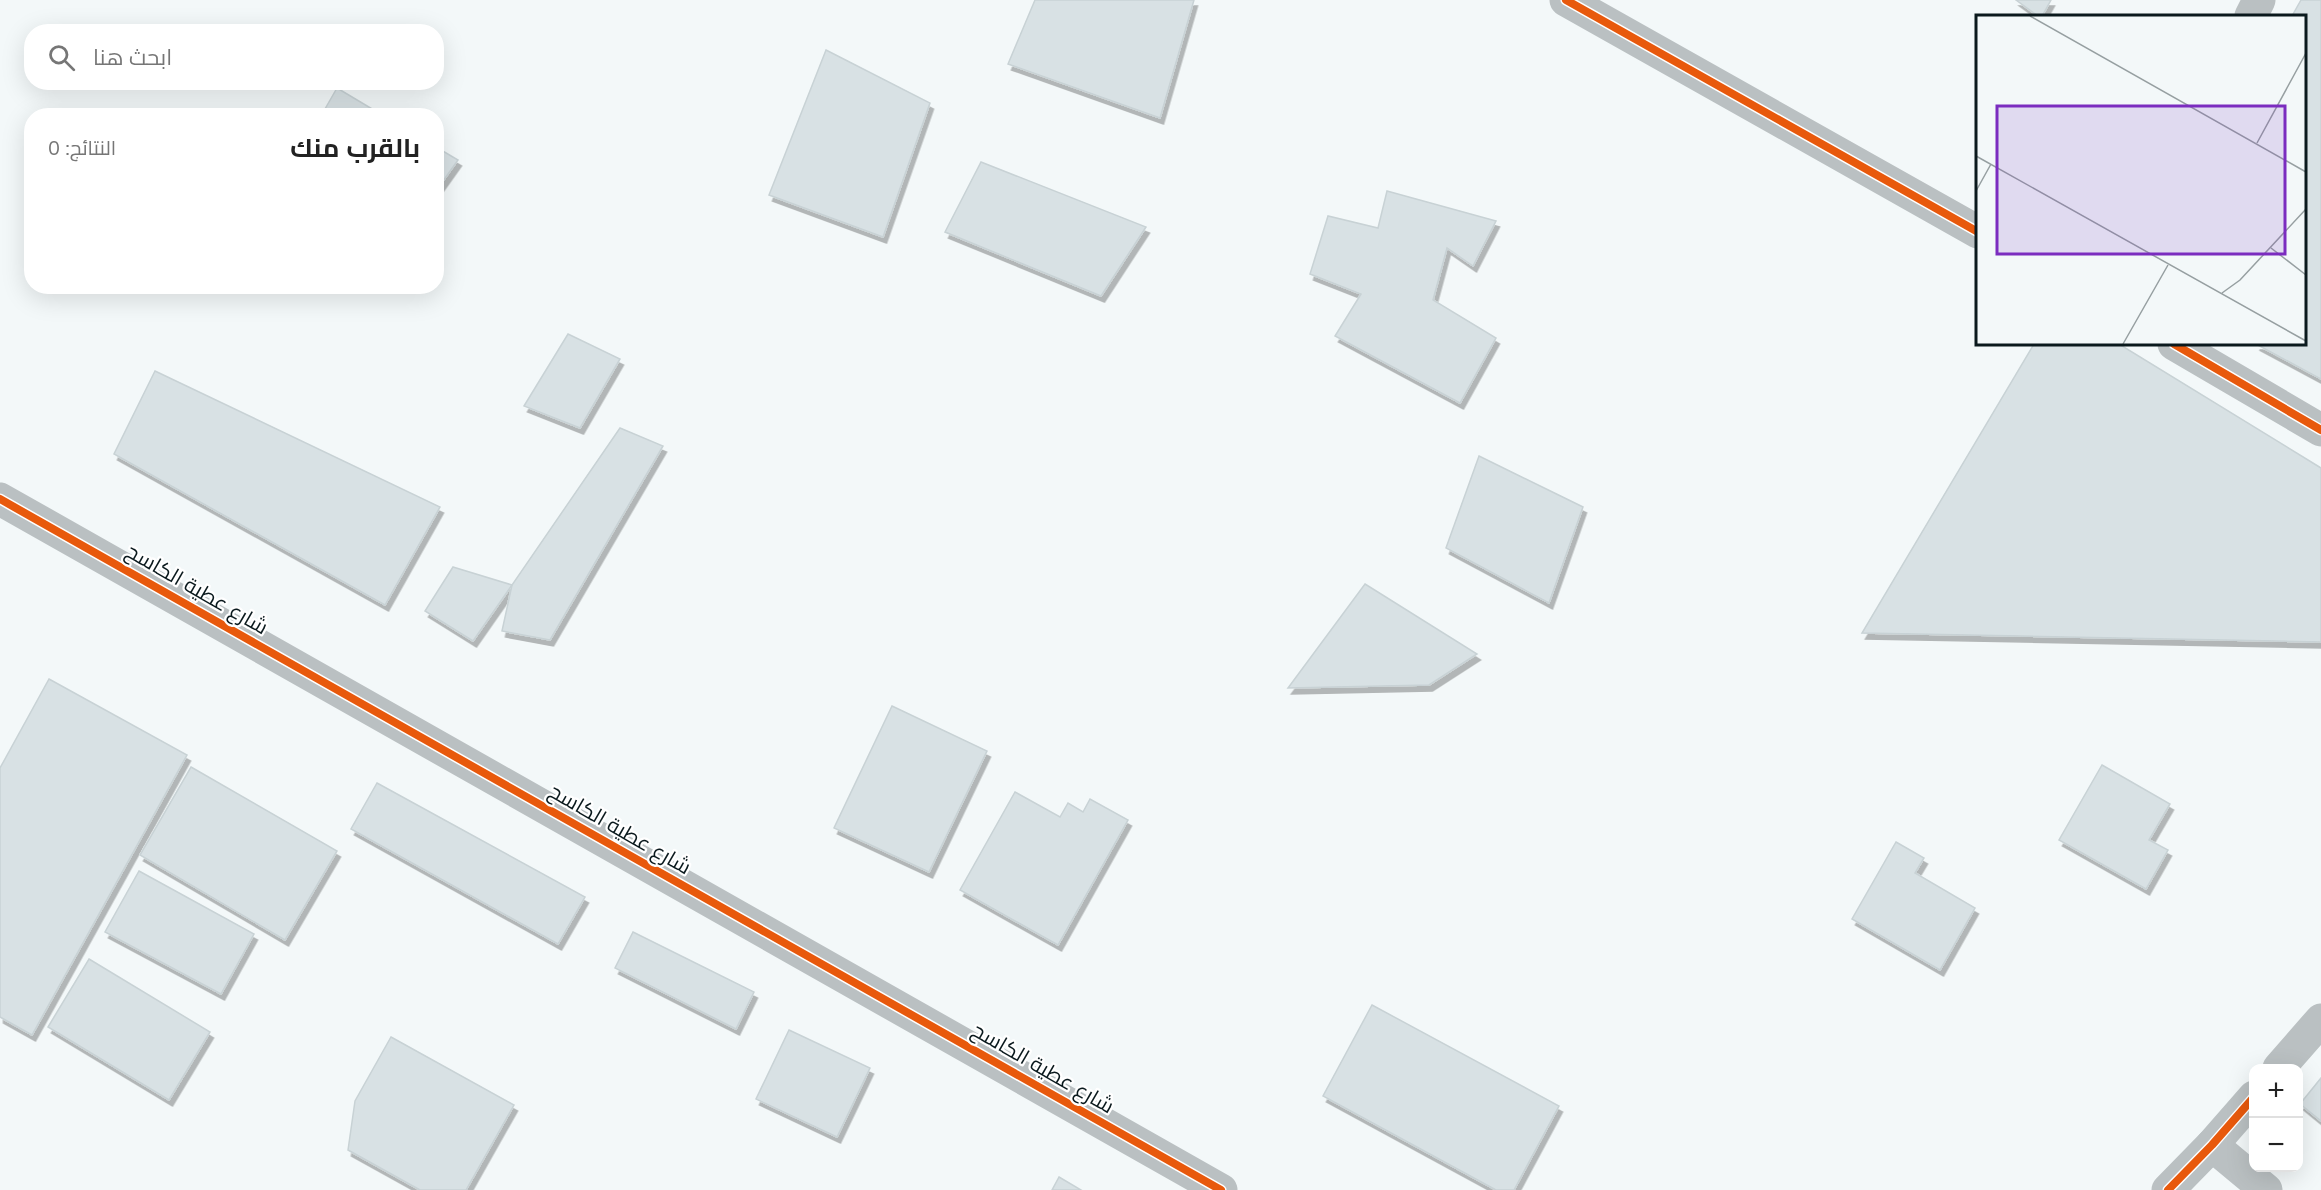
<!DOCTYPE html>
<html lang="ar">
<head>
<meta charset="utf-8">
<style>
	:root { --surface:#fff; --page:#f6f6f6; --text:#222; --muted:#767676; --line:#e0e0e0 }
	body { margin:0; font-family:"Nunito Sans",Cairo,sans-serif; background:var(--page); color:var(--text); direction:rtl }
	.controls { position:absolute; right:18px; bottom:18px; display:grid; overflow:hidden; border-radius:12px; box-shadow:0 6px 24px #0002 }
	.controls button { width:54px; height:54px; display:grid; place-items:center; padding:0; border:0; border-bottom:2px solid var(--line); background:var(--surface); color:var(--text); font:30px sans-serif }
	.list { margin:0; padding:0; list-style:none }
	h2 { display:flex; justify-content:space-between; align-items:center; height:78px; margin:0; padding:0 24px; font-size:26px }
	h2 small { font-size:20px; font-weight:400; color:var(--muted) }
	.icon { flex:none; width:33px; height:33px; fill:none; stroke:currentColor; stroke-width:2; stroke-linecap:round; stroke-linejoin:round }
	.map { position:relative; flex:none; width:2321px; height:1190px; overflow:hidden; direction:ltr }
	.search { position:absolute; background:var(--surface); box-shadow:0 6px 24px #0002; left:24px; top:24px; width:420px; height:66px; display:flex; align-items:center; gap:15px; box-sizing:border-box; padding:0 21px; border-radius:24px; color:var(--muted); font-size:22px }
	.panel { position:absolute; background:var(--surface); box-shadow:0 6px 24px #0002; left:24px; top:108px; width:420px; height:186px; border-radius:24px; direction:rtl }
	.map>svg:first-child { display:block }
	.building { fill:#d8e1e4; stroke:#c8d2d5; stroke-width:1.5; filter:url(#shadow) }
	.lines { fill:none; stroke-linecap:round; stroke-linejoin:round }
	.minor { stroke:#bac0c2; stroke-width:33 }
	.tertiary { stroke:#bac0c2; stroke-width:33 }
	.cycleway-casing { stroke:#fff; stroke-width:11 }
	.cycleway { stroke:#e8590c; stroke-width:8 }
	.labels { text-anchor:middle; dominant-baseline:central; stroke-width:4.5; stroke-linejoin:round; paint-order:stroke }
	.street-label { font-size:21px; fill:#0a191d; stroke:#fff }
	.inset-road { fill:none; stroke:#969fa1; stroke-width:1.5 }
	.view { fill:#7b2cbf; fill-opacity:0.15; stroke:#7b2cbf; stroke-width:3 }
	.inset-edge { fill:none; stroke:#0a191d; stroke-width:3 }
</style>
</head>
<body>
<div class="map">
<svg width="2321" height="1190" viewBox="0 0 2321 1190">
	<defs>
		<filter id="shadow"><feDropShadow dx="3.5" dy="6" stdDeviation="0" flood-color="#0004"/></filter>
	</defs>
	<rect width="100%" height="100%" fill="#f3f8f9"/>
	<g class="building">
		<polygon points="1035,0 1194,0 1160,118 1008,64"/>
		<polygon points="2016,0 2051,0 2042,16 2038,16"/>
		<polygon points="2301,0 2321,0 2321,379 2256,344 2304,344 2304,16 2292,16"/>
		<polygon points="826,50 930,103 883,237 769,195"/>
		<polygon points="337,88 384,116 321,116"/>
		<polygon points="436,147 458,160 436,191"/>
		<polygon points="981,162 1146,227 1101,296 945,232"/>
		<polygon points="1387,191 1496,221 1473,266 1447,248 1433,300 1496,338 1460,403 1335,336 1361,294 1310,274 1328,216 1378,228"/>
		<polygon points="568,334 620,359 580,428 524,406"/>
		<polygon points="2034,344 2119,344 2321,468 2321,642 1862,633"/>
		<polygon points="155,371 440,507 385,605 114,454"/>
		<polygon points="620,428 663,446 550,640 502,631 512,585"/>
		<polygon points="1479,456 1583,507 1549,603 1446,548"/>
		<polygon points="453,567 512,585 473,641 425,611"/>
		<polygon points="1365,584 1477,654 1429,685 1288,688"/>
		<polygon points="49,679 187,755 32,1035 0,1017 0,768"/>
		<polygon points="892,706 987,751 929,872 834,828"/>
		<polygon points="2102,765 2170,804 2149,840 2168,850 2146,889 2059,840"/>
		<polygon points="191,767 337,851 285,940 140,855"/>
		<polygon points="377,783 585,897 558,944 351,829"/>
		<polygon points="1015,792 1060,817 1068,803 1083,812 1090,799 1128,820 1058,945 960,890"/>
		<polygon points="1896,842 1924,858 1915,873 1975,908 1940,970 1852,919"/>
		<polygon points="139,871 254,934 221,994 105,932"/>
		<polygon points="633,932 754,992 736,1029 615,968"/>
		<polygon points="89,959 210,1032 169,1100 48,1027"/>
		<polygon points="1372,1005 1559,1106 1514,1190 1496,1190 1323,1096"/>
		<polygon points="789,1030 870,1068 837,1137 756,1099"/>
		<polygon points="391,1037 514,1105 466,1190 420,1190 348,1150 355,1101"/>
		<polygon points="2321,1078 2321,1121 2300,1104"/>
		<polygon points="1059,1177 1081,1190 1052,1190"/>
	</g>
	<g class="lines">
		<g class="minor">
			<polyline points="1566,0 1978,232"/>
			<polyline points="2251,16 2259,0"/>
			<polyline points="2174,344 2321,430"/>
			<polyline points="2279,1068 2321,1020"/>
			<polyline points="2212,1145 2266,1190"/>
			<polyline points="2168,1190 2212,1145 2254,1097"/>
		</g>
		<polyline class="tertiary" points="0,499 1221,1190"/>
		<defs>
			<g id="cycleway">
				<polyline points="1566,0 1978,232"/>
				<polyline points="2174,344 2321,430"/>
				<polyline points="0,499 1221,1190"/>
				<polyline points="2168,1190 2212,1145 2254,1097"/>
			</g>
		</defs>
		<use href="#cycleway" class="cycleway-casing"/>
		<use href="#cycleway" class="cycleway"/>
	</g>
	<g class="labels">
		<g class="street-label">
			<text transform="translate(197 589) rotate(30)">شارع عطية الكاسح</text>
			<text transform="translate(620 829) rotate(30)">شارع عطية الكاسح</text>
			<text transform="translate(1043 1068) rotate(30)">شارع عطية الكاسح</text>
		</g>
	</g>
	<g transform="translate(1976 15)">
		<rect width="330" height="330" fill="#f3f8f9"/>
		<path class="inset-road" d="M54 1 330 157M281 128 330 38M0 141 330 326M0 176 15 149M295 233 330 260M246 278 264 265 330 194M147 329 192 250"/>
		<path class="view" d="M21 91H309V239H21Z"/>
		<rect width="330" height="330" class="inset-edge"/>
	</g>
</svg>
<div class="controls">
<button>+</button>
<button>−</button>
</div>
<div class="search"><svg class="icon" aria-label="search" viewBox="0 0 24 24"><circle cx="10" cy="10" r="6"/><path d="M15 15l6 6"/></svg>ابحث هنا</div>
<section class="panel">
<h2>بالقرب منك<small>النتائج: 0</small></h2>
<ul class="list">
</ul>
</section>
</div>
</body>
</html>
